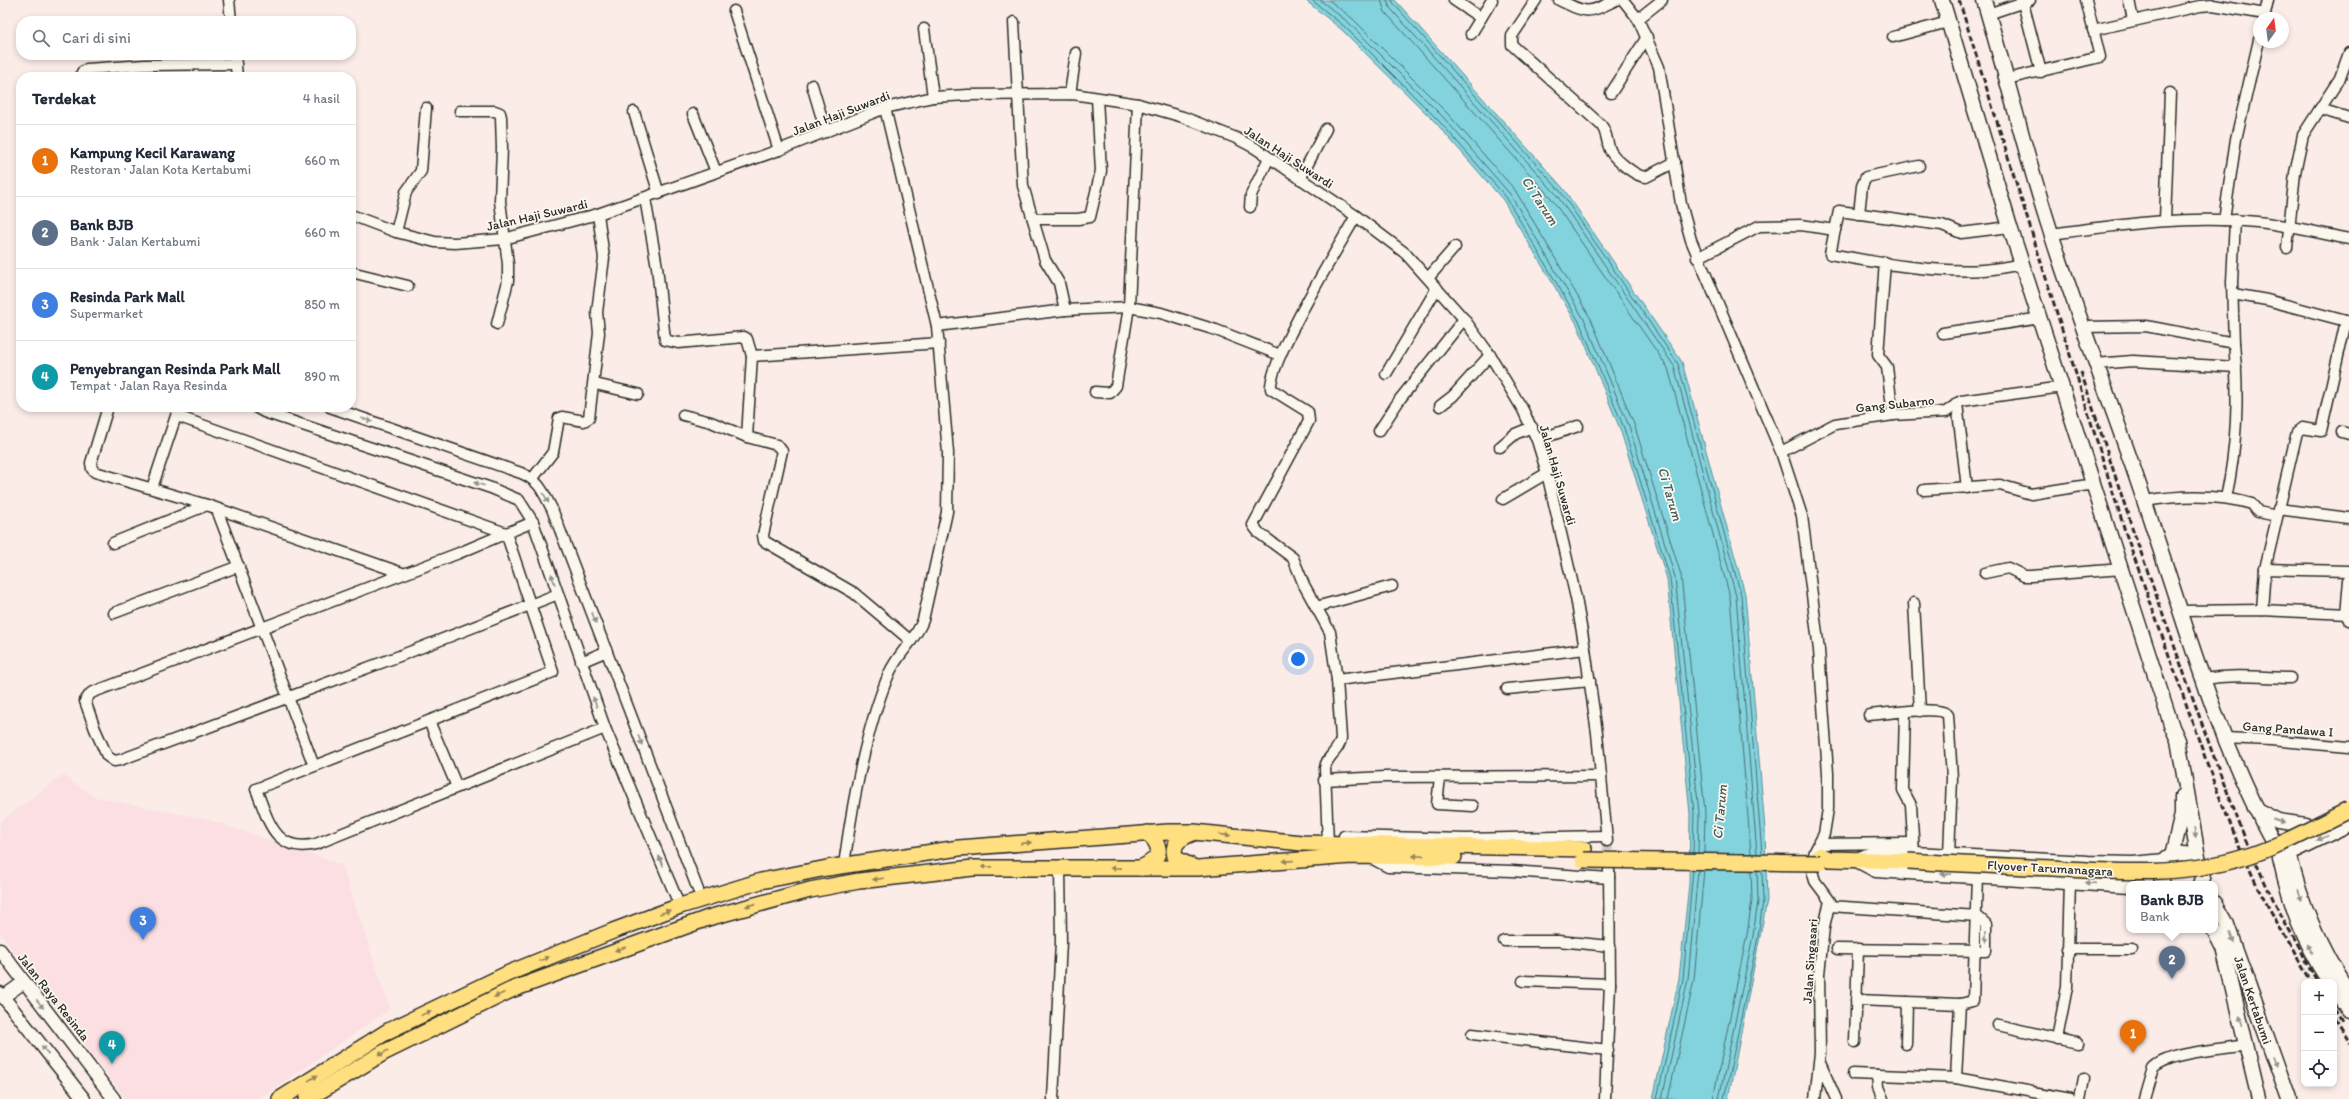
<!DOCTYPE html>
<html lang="id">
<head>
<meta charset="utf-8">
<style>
	:root { --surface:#fff; --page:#f6f6f7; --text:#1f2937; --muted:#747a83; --line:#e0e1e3; --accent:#b45309 }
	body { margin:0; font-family:Itim,sans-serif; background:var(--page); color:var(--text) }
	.controls { position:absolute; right:12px; bottom:12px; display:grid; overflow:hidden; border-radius:8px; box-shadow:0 2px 6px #0003 }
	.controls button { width:36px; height:36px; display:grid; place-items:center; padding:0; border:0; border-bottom:1px solid var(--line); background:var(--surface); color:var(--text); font:20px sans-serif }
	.compass { position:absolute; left:2253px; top:12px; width:36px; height:36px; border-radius:50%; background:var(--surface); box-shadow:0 2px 6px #0003; rotate:14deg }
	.you { position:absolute; left:1298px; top:659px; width:14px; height:14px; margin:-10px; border:3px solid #fff; border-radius:50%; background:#1a73e8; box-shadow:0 0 0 6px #1a73e833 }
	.badge { display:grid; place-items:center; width:26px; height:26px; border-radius:50%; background:var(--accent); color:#fff; font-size:13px; font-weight:700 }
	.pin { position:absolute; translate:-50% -33px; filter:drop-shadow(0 1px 2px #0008) }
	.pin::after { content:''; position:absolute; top:21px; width:14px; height:12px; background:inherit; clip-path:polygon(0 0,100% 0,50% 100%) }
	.popup { position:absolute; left:2126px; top:881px; width:92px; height:52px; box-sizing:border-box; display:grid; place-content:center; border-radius:8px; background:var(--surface); filter:drop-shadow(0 1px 3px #0005); font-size:13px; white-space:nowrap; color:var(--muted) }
	.popup b { font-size:15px; color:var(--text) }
	.popup::after { content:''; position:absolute; left:50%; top:100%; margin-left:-8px; border:8px solid transparent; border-top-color:var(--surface) }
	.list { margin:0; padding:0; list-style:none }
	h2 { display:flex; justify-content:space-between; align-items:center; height:52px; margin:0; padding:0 16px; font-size:17px }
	h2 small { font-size:13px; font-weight:400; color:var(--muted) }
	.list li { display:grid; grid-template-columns:26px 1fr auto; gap:12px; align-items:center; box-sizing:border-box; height:72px; padding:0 16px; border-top:1px solid var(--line) }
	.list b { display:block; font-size:15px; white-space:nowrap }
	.list p { margin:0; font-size:13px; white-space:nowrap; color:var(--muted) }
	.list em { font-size:13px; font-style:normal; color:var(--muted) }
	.icon { flex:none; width:22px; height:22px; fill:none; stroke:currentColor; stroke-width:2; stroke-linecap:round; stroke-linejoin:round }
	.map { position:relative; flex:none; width:2349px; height:1099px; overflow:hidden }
	.search { position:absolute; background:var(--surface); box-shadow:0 2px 6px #0003; left:16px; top:16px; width:340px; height:44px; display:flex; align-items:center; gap:10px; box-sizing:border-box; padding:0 14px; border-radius:16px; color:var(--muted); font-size:15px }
	.panel { position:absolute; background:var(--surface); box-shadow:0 2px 6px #0003; left:16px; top:72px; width:340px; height:340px; border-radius:16px }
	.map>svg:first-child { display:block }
	.built { fill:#fbdfe3 }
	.water { fill:#82d3dd; stroke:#5f9096 }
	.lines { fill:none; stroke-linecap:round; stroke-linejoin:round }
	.shore { stroke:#4e6e72; stroke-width:1 }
	.minor-tunnel { stroke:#d1c5c2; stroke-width:10; stroke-dasharray:10 5; stroke-linecap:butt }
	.minor-casing { stroke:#2b2b2b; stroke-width:13 }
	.tertiary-casing { stroke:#2b2b2b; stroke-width:15 }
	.secondary-casing { stroke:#2b2b2b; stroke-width:17 }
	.primary-casing { stroke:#2b2b2b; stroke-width:18 }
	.minor { stroke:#fbf7ec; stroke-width:10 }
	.tertiary { stroke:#fbf7ec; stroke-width:12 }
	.secondary { stroke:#fbf7ec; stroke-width:14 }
	.primary { stroke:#ffdf80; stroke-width:15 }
	.rail { stroke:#2b2b2b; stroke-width:3; stroke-dasharray:6 3; stroke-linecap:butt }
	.primary-bridge-casing { stroke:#2b2b2b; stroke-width:18; stroke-linecap:butt }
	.primary-bridge { stroke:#ffdf80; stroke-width:15 }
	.oneway { fill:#93918c }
	.oneway2 { fill:#958556 }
	.labels { text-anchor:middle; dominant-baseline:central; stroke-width:3.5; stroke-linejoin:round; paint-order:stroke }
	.street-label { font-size:13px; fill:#2b2b2b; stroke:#fbf7ec }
	.water-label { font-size:14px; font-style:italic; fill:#455d60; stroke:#fbf7ec }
</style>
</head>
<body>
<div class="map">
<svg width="2349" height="1099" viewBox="0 0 2349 1099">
	<rect width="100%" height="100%" fill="#fbece8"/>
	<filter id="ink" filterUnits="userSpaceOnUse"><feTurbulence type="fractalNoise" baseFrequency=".025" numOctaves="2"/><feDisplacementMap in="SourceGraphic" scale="8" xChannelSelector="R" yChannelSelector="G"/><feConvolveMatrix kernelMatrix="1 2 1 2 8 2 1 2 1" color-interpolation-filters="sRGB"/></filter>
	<g filter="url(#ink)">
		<polygon class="built" points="63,775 94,797 210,820 342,865 390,1009 258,1099 126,1099 0,933 0,822"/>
		<polygon class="water" points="1305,0 1395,0 1563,188 1682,362 1745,594 1765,829 1767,901 1728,1099 1653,1099 1679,978 1689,884 1690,814 1667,579 1620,429 1577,324 1503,200 1436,123 1342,30"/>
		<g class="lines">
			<g class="shore">
				<polyline points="1312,0 1345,27 1439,121 1506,197 1580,323 1624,428 1670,578 1694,813 1693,853"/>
				<polyline points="1320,0 1349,23 1443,117 1510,194 1585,321 1629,426 1675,577 1699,813 1698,853"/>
				<polyline points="1329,0 1353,19 1447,113 1515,190 1591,319 1634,424 1681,575 1705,812 1704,853"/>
				<polyline points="1381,0 1385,12 1551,198 1668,368 1730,597 1751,854"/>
				<polyline points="1387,0 1390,8 1556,194 1674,366 1736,596 1757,854"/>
				<polyline points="1392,0 1394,4 1560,191 1678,364 1741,595 1762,854"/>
				<polyline points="1657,1099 1683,979 1693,870"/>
				<polyline points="1662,1099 1688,979 1698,870"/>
				<polyline points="1668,1099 1694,980 1704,870"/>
				<polyline points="1713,1099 1747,935 1752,900 1751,871"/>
				<polyline points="1719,1099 1753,936 1758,901 1757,871"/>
				<polyline points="1724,1099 1758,937 1763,901 1762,871"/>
			</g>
			<polyline class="minor-tunnel" points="1607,841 1609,866"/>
			<defs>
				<g id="minor">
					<polyline points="229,0 231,21"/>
					<polyline points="1454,0 1481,18"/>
					<path d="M1536 0 1512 36V45L1601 125C1608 133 1606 143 1611 152 1616 160 1636 177 1646 177L1675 162"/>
					<path d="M1559 0C1588 14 1587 14 1616 0"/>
					<polyline points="1623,0 1638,19 1659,67 1681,204 1691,240 1781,452 1802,516 1819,650 1828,773 1828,809 1824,834 1815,851 1811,867 1815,881 1830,901 1824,927 1819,974 1820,1053 1815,1099"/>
					<polyline points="2129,0 2133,20"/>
					<polyline points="2023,3 2041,72"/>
					<polyline points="734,11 779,150"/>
					<polyline points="1988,14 2030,0"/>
					<polyline points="2264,18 2268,0"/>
					<polyline points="1638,19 1662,0"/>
					<polyline points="1014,22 1023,186 1045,260 1059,283 1065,310"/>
					<polyline points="924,29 933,97"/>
					<polyline points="2093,30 2200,6 2213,5 2265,14"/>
					<polyline points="1471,34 1492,0"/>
					<polyline points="1893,37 1948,22"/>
					<polyline points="235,55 237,77"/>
					<polyline points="81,77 82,72 87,69 145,65 236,64"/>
					<polyline points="2007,79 2100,57 2086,0"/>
					<polyline points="812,85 826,132"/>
					<polyline points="1611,93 1647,37"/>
					<polyline points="1070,94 1076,53"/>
					<polyline points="2320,109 2349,118"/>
					<polyline points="460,111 495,111 500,113 501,117 502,148 500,201 508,264 508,281 497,324"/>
					<polyline points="634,112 659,194"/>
					<polyline points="693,114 716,172"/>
					<polyline points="1300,179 1326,129"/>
					<polyline points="645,198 657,267 665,340 678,343 744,337 747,339 752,356 939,343"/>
					<polyline points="1250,207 1251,195 1269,158"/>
					<polyline points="1859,214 1862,186 1866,177 1919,166"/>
					<polyline points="351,215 396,232 435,242 455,243 504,239 598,214 779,150 885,108 933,97 968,95 1073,94 1138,104 1183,117 1236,138 1255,148 1356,216 1405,253 1464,319 1490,355 1523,410 1537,440 1547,473 1576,598 1585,649 1597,733 1607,841"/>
					<polyline points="1033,219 1078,219 1090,217 1101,171 1097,98"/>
					<polyline points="2165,220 2170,93"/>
					<polyline points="2224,220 2236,139 2259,40"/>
					<path d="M1835 230 1830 254C1878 263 1935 273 1983 270 1997 269 2010 266 2023 264"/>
					<polyline points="396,232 406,192 421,171 426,108"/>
					<path d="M2051 234C2119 225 2187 215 2257 222 2287 225 2319 233 2349 239"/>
					<polyline points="2287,248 2295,173 2303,135 2340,78 2349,53"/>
					<polyline points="1697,258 1759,226 1801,225 1835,230 1839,211 1942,225 1961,233 2010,227"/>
					<polyline points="1885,262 1878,355 1887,367 1893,415"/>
					<polyline points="351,272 408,286"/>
					<polyline points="1429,277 1455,247"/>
					<polyline points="2233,294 2267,300 2346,321"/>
					<polyline points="937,326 1065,310 1129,307 1161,313 1216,330 1280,355"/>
					<polyline points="2083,327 2146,326 2234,343 2232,282 2235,220"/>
					<polyline points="1943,333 2041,318"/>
					<polyline points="752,356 747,437 777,445 782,451 763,535 764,541 854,593 911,641"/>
					<polyline points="2095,364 2133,361 2236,367"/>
					<polyline points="1386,374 1437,288"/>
					<polyline points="595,384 638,394"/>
					<polyline points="1095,392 1110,393 1116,386 1129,307 1138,104"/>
					<polyline points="1957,403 1967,488"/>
					<polyline points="1440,406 1453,396 1490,355"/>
					<polyline points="108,407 91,463 92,469 95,472 207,505 402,573"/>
					<polyline points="255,407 264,412 491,488 519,500 533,522 605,728 676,897"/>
					<path d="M330 407 521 473C540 481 543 492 552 509L698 890"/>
					<polyline points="683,415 711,422 747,437"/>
					<path d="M177 416 506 533 553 672 256 789C268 819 274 854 316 844L605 728"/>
					<polyline points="1379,431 1400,399 1464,319"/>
					<polyline points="2342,432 2349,434"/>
					<polyline points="1537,440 1578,426"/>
					<polyline points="1500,447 1515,434 1532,427"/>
					<polyline points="1781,452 1835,424 1893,415 1946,412 1961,401 2062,387"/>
					<polyline points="533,478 553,452 559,418 562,417 584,421 589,418 599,333 597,312 604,258 598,214"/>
					<polyline points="152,488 179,407"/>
					<polyline points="1924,490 2000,485 2031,494 2094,484"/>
					<path d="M2226 498C2237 447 2239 395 2234 343"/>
					<polyline points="1503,499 1547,473"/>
					<path d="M2145 501C2181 495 2217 494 2252 504L2258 512 2277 516"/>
					<polyline points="2278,509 2349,518"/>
					<polyline points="217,510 314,766"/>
					<polyline points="533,522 459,553 91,693 85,701 95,729 107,756 114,761 120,760 402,655 558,594"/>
					<polyline points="113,543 207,505"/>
					<polyline points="2265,569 2297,432 2302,428 2321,431 2346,321 2349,322"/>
					<polyline points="1985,573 2008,568 2024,576 2031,576 2122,569"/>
					<polyline points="2349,580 2346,614 2349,620"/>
					<polyline points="1914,603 1920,711"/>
					<polyline points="1316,607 1392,586"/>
					<polyline points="2262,610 2265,569 2349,571"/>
					<polyline points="2180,611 2262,610 2349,614"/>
					<polyline points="114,613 239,566"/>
					<polyline points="581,662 607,651"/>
					<path d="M2203 679C2235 674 2258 677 2290 678"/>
					<polyline points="1337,680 1585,649"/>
					<polyline points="1507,689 1590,681"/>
					<polyline points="1905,712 1903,790 1911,805 1914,853"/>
					<path d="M1869 715C1883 714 1940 705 1948 715L1952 778 1949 855"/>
					<polyline points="429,721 457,787"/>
					<polyline points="2224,738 2271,740 2349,747"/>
					<polyline points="1440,777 1437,804 1473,806"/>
					<polyline points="1324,780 1385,777 1601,776"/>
					<polyline points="1344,836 1466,839 1606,836"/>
					<path d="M1328 844 1325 768C1326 756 1340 751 1341 738L1337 680 1330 632 1304 585 1293 558 1259 533 1253 525 1309 421 1308 412 1271 389C1268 362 1339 246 1356 216"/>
					<polyline points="1819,844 1913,843"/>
					<path d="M845 858C853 800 866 728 889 674 897 654 916 640 923 620L947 512 948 453 937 326 885 108"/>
					<polyline points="1371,858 1388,867 1512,871 1609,878"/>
					<polyline points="1830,906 1977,916 1986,924 1986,951 1837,949"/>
					<polyline points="1504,941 1558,941 1610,946"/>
					<polyline points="2067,949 2132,949"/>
					<polyline points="1523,981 1610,984"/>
					<polyline points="1856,1000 1960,1004"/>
					<polyline points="1998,1025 2077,1043"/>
					<polyline points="1472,1034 1608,1050"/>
					<polyline points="2057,1039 2067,987 2070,882"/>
					<polyline points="1855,1042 1858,949"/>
					<polyline points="1906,1044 1907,1002"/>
					<polyline points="1820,1063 1836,1099"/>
					<polyline points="1853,1074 1956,1078 2071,1099"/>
					<polyline points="1877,1075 1878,1087 1883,1099"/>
					<polyline points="1956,1078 1960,1004 1973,1001 1977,876"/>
					<polyline points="1053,1099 1061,942 1060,867"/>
					<polyline points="1605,1099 1610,984 1609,868"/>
					<polyline points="2080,1099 2084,1078"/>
					<path d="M2144 1099 2153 1068C2168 1052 2224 1049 2247 1045"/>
				</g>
				<g id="tertiary">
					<polyline points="0,950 114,1099"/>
					<polyline points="0,993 84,1099"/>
					<polyline points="3,997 24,982"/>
				</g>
				<g id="secondary">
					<polyline points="1942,0 2010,227 2172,727 2178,740 2199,862"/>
					<path d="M1984 0C2007 77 2026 156 2051 233 2080 324 2115 412 2145 503 2184 618 2215 736 2273 842"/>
					<polyline points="2255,809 2278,821 2305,825"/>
					<polyline points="2296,850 2349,824"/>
					<polyline points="2172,855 2182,815 2182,796"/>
					<path d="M2290 857C2301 907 2322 951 2349 993"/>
					<path d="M2280 858C2291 907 2302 938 2329 980"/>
					<polyline points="1857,860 1877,852 2088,863 2133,864 2165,861"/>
					<polyline points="1857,860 1876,870 2129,886"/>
					<path d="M2163 884C2146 842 2218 845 2201 884"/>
					<polyline points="2215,903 2226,922 2289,1099"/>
					<polyline points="2214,930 2223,948 2259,1099"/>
					<polyline points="2334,988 2349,1011"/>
				</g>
				<g id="primary">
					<path d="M1193 833C1180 838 1170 844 1176 859L1193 867"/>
					<polyline points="1819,855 1830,859 1908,861"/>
					<path d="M1141 868C1160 858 1165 850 1148 833"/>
					<polyline points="280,1099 388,1031 509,973 613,931 680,906 761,881 827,868 959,848 1168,832 1194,832 1302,843 1584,849"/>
					<polyline points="307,1099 383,1053 511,990 708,918 810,890 859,881 973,868 1198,868 1351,856 1454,857"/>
				</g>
			</defs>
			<use href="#minor" class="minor-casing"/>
			<use href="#tertiary" class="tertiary-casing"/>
			<use href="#secondary" class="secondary-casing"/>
			<use href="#primary" class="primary-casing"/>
			<use href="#minor" class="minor"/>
			<use href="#tertiary" class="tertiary"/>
			<use href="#secondary" class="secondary"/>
			<use href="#primary" class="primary"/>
			<g class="rail">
				<polyline points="1959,0 2126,534 2213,780 2238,844 2261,894 2311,982"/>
				<polyline points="2081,372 2134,533 2211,749 2246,841 2274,902 2318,982"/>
				<polyline points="2334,1009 2343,1023"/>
				<polyline points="2334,1019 2349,1043"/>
			</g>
			<defs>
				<g id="primary-bridge">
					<polyline points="1583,860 1820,863"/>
					<path d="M1908 861C1956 864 2005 866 2053 868 2117 872 2182 877 2245 857 2281 846 2315 826 2349 810"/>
				</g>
			</defs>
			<use href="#primary-bridge" class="primary-bridge-casing"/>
			<use href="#primary-bridge" class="primary-bridge"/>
		</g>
		<defs><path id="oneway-solid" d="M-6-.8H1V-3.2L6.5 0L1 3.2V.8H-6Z"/></defs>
		<g class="oneway">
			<use href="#oneway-solid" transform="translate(367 420) rotate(19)"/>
			<use href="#oneway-solid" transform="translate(479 484) rotate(-162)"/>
			<use href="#oneway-solid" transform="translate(546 498) rotate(62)"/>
			<use href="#oneway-solid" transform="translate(553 579) rotate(-109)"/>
			<use href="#oneway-solid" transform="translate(594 618) rotate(69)"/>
			<use href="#oneway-solid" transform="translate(595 702) rotate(-110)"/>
			<use href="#oneway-solid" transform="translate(640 740) rotate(69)"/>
			<use href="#oneway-solid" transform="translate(2279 821) rotate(19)"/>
			<use href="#oneway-solid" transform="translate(2195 833) rotate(81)"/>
			<use href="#oneway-solid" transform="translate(2322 838) rotate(154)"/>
			<use href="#oneway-solid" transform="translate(661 861) rotate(-113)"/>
			<use href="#oneway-solid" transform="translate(1946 874) rotate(-177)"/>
			<use href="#oneway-solid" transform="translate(2090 883) rotate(-176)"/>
			<use href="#oneway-solid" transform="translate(2300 895) rotate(72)"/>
			<use href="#oneway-solid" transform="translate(1986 937) rotate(90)"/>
			<use href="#oneway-solid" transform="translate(2232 938) rotate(71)"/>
			<use href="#oneway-solid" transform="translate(2310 949) rotate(-118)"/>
			<use href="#oneway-solid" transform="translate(40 1004) rotate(52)"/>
			<use href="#oneway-solid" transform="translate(2241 1020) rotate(-104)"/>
			<use href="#oneway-solid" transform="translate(45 1050) rotate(-128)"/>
			<use href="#oneway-solid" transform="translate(2274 1061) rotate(70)"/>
		</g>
		<g class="oneway2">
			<use href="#oneway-solid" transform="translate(1225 835) rotate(6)"/>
			<use href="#oneway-solid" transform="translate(1026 843) rotate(-6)"/>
			<use href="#oneway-solid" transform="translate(1418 856) rotate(-179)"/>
			<use href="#oneway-solid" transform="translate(1288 861) rotate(175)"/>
			<use href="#oneway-solid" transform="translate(987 867) rotate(179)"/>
			<use href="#oneway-solid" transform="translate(1116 868) rotate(-179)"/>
			<use href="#oneway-solid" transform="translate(878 879) rotate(173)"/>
			<use href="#oneway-solid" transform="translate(751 905) rotate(164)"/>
			<use href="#oneway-solid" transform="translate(665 912) rotate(-20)"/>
			<use href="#oneway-solid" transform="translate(620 949) rotate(161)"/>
			<use href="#oneway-solid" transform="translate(544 959) rotate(-22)"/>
			<use href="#oneway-solid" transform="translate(499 995) rotate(156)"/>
			<use href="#oneway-solid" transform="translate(426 1013) rotate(-26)"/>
			<use href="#oneway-solid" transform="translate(383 1053) rotate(151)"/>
			<use href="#oneway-solid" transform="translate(313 1078) rotate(-32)"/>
		</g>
	</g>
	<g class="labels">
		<g class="street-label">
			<text transform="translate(841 113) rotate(-21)">Jalan Haji Suwardi</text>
			<text transform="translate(1289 157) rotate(33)">Jalan Haji Suwardi</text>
			<text transform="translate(537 215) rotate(-13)">Jalan Haji Suwardi</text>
			<text transform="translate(1895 404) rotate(-6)">Gang Subarno</text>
			<text transform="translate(1558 475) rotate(74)">Jalan Haji Suwardi</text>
			<text transform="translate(2288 729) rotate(4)">Gang Pandawa I</text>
			<text transform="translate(2050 868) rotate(3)">Flyover Tarumanagara</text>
			<text transform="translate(1810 961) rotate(-86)">Jalan Singasari</text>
			<text transform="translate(54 997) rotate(52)">Jalan Raya Resinda</text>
			<text transform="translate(2253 1000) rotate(71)">Jalan Kertabumi</text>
		</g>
		<g class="water-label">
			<text transform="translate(1540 201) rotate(57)">Ci Tarum</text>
			<text transform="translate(1670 494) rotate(74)">Ci Tarum</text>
			<text transform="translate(1720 812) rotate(-85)">Ci Tarum</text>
		</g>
	</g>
</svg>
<div class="controls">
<button>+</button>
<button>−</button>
<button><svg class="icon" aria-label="locate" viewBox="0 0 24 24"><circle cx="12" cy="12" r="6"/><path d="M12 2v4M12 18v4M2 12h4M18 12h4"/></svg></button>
</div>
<svg class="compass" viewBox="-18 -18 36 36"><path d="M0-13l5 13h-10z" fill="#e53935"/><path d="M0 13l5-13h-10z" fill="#747a83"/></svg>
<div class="you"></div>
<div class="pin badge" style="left:2133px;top:1053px;background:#e8710a">1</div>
<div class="pin badge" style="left:2172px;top:979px;background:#5c6f8a">2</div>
<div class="popup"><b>Bank BJB</b>Bank</div>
<div class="pin badge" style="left:143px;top:940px;background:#3f7fe0">3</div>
<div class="pin badge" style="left:112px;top:1064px;background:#0f9aa8">4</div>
<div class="search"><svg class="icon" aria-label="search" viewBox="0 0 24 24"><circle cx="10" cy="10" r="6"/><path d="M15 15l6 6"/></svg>Cari di sini</div>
<section class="panel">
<h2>Terdekat<small>4 hasil</small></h2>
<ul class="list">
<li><span class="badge" style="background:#e8710a">1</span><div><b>Kampung Kecil Karawang</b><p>Restoran · Jalan Kota Kertabumi</p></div><em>660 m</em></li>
<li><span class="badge" style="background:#5c6f8a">2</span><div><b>Bank BJB</b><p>Bank · Jalan Kertabumi</p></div><em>660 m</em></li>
<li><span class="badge" style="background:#3f7fe0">3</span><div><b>Resinda Park Mall</b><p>Supermarket</p></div><em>850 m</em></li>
<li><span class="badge" style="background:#0f9aa8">4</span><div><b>Penyebrangan Resinda Park Mall</b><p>Tempat · Jalan Raya Resinda</p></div><em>890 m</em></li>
</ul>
</section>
</div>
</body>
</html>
